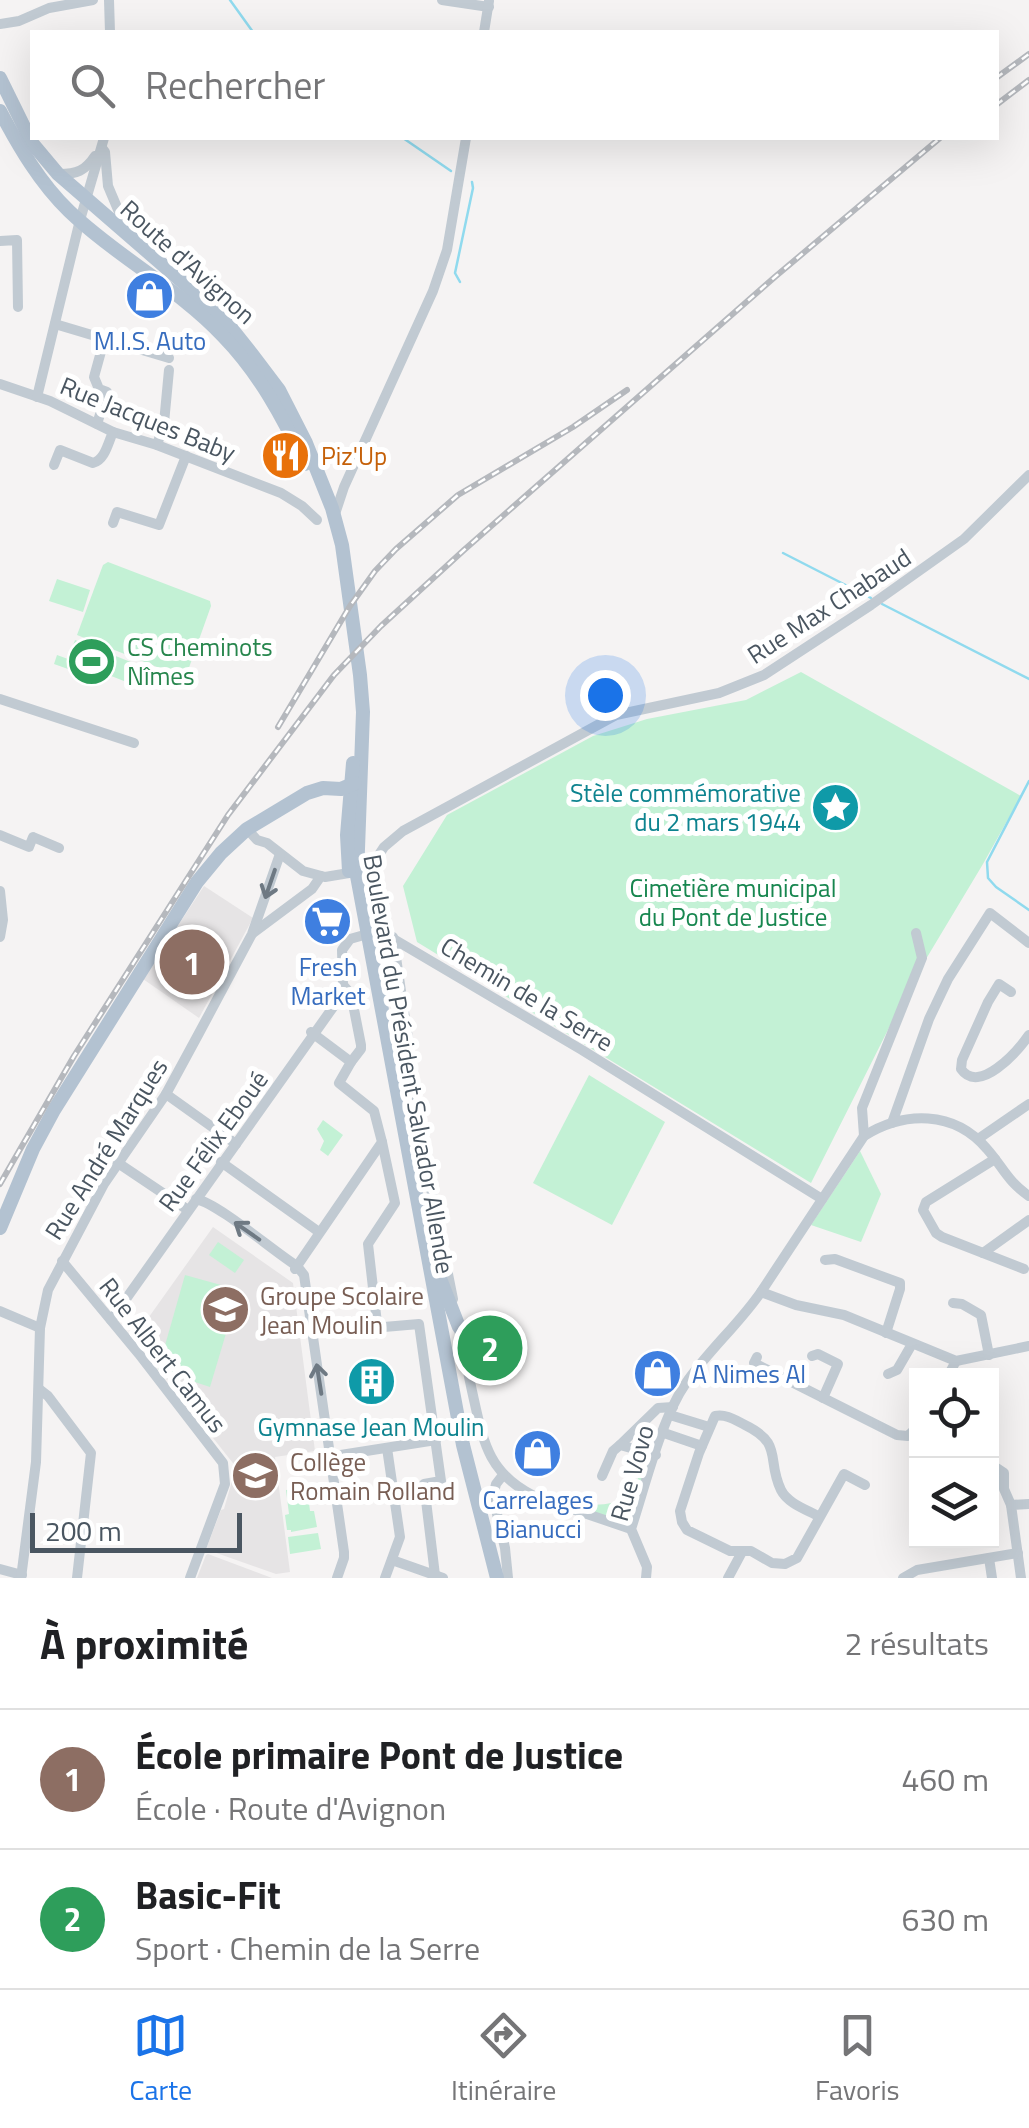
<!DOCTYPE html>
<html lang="fr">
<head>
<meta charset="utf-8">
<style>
	:root { --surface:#fff; --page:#f6f6f6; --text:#202124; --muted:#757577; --line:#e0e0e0; --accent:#1a73e8 }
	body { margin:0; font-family:"Titillium Web",sans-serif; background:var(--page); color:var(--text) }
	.controls { position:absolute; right:30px; bottom:30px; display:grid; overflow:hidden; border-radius:0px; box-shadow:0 10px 40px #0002 }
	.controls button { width:90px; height:90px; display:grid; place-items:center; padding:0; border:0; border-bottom:2px solid var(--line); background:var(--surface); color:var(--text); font:50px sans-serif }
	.scale { position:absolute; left:30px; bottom:25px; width:212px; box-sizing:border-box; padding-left:10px; border:5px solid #4a5661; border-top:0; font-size:28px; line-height:35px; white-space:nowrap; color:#4a5661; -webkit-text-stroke:8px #fff; paint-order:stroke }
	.you { position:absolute; left:605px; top:695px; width:35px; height:35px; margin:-25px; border:8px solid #fff; border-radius:50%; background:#1a73e8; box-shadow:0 0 0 15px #1a73e833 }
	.badge { display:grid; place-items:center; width:65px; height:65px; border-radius:50%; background:var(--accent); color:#fff; font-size:32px; font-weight:700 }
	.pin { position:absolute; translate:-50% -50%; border:5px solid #fff; box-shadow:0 2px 10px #0006 }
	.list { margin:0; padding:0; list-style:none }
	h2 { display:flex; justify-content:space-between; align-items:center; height:130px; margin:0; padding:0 40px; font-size:42px }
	h2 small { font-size:32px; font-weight:400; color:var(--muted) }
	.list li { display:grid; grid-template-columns:65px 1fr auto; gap:30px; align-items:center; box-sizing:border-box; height:140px; padding:0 40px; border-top:2px solid var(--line) }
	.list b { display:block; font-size:38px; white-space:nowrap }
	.list p { margin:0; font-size:32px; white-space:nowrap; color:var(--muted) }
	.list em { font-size:32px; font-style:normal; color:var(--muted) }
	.icon { flex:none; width:55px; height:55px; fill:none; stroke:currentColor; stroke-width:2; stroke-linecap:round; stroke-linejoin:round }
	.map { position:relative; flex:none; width:1029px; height:1578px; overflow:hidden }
	.search { position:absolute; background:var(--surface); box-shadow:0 10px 40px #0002; left:30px; right:30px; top:30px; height:110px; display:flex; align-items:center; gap:25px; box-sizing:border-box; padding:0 35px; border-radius:0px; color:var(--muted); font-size:38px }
	.sheet { height:410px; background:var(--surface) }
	nav { display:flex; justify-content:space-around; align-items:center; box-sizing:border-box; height:140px; border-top:2px solid var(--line); background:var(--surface); font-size:28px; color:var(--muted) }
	nav a { display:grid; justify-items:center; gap:5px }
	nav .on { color:var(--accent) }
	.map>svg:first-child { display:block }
	.education { fill:#e6e4e5 }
	.green { fill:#c3f1d5 }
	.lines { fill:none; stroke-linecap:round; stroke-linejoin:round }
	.stream { stroke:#90daee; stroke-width:2.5 }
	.minor { stroke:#c1cad2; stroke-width:10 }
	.major { stroke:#b3c2d1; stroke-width:14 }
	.rail-casing { stroke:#b5b8bd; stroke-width:6 }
	.rail { stroke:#fff; stroke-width:2.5; stroke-dasharray:8; stroke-linecap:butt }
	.oneway { stroke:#6e7983 }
	.labels { text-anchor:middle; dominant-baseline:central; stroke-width:10; stroke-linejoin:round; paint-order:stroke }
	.street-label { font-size:25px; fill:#4a5661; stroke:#fff }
	.shop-label { font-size:25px; fill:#366cbe; stroke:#fff }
	.food-label { font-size:25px; fill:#c56008; stroke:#fff; text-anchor:start }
	.leisure-label { font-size:25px; fill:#27864d; stroke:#fff; text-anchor:start }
	.culture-label { font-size:25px; fill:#0d838f; stroke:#fff; text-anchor:end }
	.park-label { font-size:25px; fill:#17864f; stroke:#fff }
	.education-label { font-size:25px; fill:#785e54; stroke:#fff; text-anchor:start }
</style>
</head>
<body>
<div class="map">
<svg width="1029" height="1578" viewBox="0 0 1029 1578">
	<rect width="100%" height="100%" fill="#f5f3f3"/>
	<g class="education">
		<polygon points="204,886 253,918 199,1018 143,979"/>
		<polygon points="213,1227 293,1283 315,1451 275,1457 290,1572 276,1574 208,1550 207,1547 221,1510 224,1509 236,1467 134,1338"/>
		<polygon points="208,1554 272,1578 197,1578 206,1555"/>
	</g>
	<g class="green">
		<polygon points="108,562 210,601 211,606 186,676 182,677 77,635 103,565"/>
		<polygon points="57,579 90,590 83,612 49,601"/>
		<polygon points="75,640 146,668 139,687 86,666 82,674 54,664 57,655 68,659"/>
		<polygon points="801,672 1021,796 983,864 911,984 811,1183 417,942 403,886 447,815 593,736 647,719 746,700"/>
		<polygon points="589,1075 665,1122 612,1225 533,1183"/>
		<polygon points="323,1120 343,1135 328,1156 320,1150 324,1141 317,1129"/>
		<polygon points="860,1151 881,1194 861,1242 811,1225"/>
		<polygon points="218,1242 244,1260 235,1273 209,1255"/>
		<polygon points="185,1275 239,1290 210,1387 158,1370"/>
		<path d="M646 1461H650L630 1517 619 1520 577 1507 578 1504C621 1507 629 1501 646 1461Z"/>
		<polygon points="307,1487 310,1511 314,1511 317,1527 291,1532 291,1530 287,1530 285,1515 289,1514 286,1490"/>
		<polygon points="318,1533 321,1549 290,1554 288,1537"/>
	</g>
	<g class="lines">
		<g class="stream">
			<polyline points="230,0 253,32"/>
			<polyline points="403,138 451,171"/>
			<polyline points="460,282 455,273 473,188 472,182"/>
			<polyline points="783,553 871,598"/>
			<polyline points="882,604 1029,679"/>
			<polyline points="1029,781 987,862 988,878 996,887 1029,910"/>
		</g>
		<g class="minor">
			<polyline points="109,0 110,32"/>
			<polyline points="442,0 489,7"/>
			<polyline points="0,24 19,21 49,8 93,0"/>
			<polyline points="484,32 489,1"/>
			<polyline points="102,148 105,152 108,186 127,231"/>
			<path d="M59 174C77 174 85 171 95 156"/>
			<polyline points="0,241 17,240 18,307"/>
			<polyline points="55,324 169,358"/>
			<polyline points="0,384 50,401 113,432 157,445 281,493 302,506 317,520"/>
			<polyline points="37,397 80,220 104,138"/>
			<polyline points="97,424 107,392 99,389 94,377 102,348"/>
			<polyline points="157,445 164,423 169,370"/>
			<path d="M54 465 60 450 93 463C105 460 108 443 113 432"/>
			<polyline points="334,517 344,487 433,291 447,250 466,138"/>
			<polyline points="113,523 117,512 159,525 186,456"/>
			<polyline points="0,699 134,743"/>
			<polyline points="247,829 257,840 267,843 303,871 325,877 355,872"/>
			<polyline points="0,835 29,847 33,837 59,848"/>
			<polyline points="369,870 384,847 403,831 616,715 719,693 764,675 871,605 964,539 1029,475"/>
			<polyline points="369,870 380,931"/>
			<polyline points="0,891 3,920 0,937"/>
			<polyline points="380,931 582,1050 822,1199"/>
			<polyline points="253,933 312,889 321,876"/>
			<polyline points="393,937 428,1174 453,1299"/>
			<polyline points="343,985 351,994 361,1045 361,1049 351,1062"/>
			<path d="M1011 992 999 984 988 1002 962 1060 961 1069C979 1095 1017 1052 1029 1035"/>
			<polyline points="166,1094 236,1144"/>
			<polyline points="892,1123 929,1019 948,979 990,913 1029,943"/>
			<polyline points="864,1136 862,1108 922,958 916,933"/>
			<polyline points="978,1139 1029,1104"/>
			<polyline points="382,1142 395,1203 368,1244 377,1323 384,1327 419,1324 441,1481 424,1484 435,1575"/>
			<polyline points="995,1159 926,1202 923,1210 936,1233 942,1237 1024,1269"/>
			<polyline points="221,1162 319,1232"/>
			<polyline points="118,1163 188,1210"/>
			<path d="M196 1199C219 1204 273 1251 297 1266L304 1275 344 1552V1558L337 1578"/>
			<polyline points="983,1253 1029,1220"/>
			<polyline points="825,1260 835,1259 900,1283 900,1289 886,1333"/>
			<polyline points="62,1261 139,1354 223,1463 225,1484 190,1578"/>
			<polyline points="295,1269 382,1142 374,1111 339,1083 351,1062 311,1032"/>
			<polyline points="761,1292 796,1305 844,1315 956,1361 1029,1346"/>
			<polyline points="953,1303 962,1304 981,1315 989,1355"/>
			<polyline points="0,1311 40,1328"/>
			<polyline points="111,1320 341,996 343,985 342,950 350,939 371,933"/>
			<path d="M457 1320C462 1344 467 1367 472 1391 483 1439 486 1472 534 1496L631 1529"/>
			<polyline points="812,1356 818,1354 838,1364 823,1398"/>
			<polyline points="757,1357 754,1363 897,1435 908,1436 916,1428"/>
			<polyline points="888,1374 897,1370 912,1344"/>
			<polyline points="948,1376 956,1361"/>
			<polyline points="39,1389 48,1396 91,1453 77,1578"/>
			<polyline points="670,1415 709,1427"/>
			<polyline points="664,1433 702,1446"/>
			<polyline points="620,1445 658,1408 673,1407"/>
			<polyline points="328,1457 436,1440"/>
			<polyline points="992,1465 1004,1473 1004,1489 1011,1505 1021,1578"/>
			<polyline points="503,1475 496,1484 493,1497 505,1548 508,1578"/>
			<polyline points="602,1476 613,1451 620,1445 656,1455"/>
			<polyline points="1011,1505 1029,1504"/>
			<path d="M820 1517C808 1510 788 1504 781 1490 766 1459 784 1444 745 1425 735 1420 727 1414 715 1416L699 1453 680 1511 682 1522 687 1530 730 1551H751L772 1563 785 1564 797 1558 844 1474 865 1485"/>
			<polyline points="989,1558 992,1578"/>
			<polyline points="392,1560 443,1578"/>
			<polyline points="0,1569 22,1575"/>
			<polyline points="21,1578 36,1462 40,1328 48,1290 104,1184 166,1094 198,1035 252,934 280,854"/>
			<polyline points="385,1578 400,1537 387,1448"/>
			<path d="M646 1578 647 1567 631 1529C645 1487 661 1419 686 1383 708 1351 738 1325 761 1292L864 1136C904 1111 954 1110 987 1149 1003 1167 1007 1181 1029 1196"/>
			<polyline points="728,1578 742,1552"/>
			<polyline points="903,1578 917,1570 1018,1553"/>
		</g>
		<g class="major">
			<polyline points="0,78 32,143 58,174 201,298 228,324 251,353 279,390 306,443 332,508 342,545 360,675 363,712 357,876 463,1445 497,1578"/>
			<path d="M0 111C19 147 40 183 69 211 117 257 178 288 223 336 259 373 283 417 305 464"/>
			<polyline points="349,871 347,835 353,763"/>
			<polyline points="0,1228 33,1149 54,1110 197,882 221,853 247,829 307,793 323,788 341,789 355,783"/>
			<polyline points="439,1276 459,1327"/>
		</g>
		<defs>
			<g id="rail">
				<polyline points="996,78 1029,54"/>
				<polyline points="996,105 1029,80"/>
				<polyline points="278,727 350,606 375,571 396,549 458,495 573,427 627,390"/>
				<polyline points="0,1184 74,1056 228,815 334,675 381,626 464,550 776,276 940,138"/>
			</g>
		</defs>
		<use href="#rail" class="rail-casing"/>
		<use href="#rail" class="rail"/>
	</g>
	<defs><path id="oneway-shaft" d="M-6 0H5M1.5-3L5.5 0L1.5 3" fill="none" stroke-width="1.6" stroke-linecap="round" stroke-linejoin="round" transform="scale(2.5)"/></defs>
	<g class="oneway">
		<use href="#oneway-shaft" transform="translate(270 884) rotate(109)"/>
		<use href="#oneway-shaft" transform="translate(247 1231) rotate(-145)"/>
		<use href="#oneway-shaft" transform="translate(319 1379) rotate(-99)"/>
	</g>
	<defs>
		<symbol id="shop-disc" viewBox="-11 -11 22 22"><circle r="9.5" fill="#3f7fe0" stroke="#fff"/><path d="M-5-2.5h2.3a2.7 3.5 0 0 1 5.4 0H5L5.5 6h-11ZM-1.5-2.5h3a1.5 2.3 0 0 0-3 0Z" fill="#fff"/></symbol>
		<symbol id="restaurant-disc" viewBox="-11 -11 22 22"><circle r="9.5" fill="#e8710a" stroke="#fff"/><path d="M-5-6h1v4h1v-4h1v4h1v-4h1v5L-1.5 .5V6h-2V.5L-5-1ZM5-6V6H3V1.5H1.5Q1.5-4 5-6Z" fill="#fff"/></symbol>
		<symbol id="stadium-disc" viewBox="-11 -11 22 22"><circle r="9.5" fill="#2e9e5b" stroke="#fff"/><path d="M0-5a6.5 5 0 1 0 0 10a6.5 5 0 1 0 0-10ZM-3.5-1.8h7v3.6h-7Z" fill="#fff"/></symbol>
		<symbol id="sight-disc" viewBox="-11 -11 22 22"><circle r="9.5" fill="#0f9aa8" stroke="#fff"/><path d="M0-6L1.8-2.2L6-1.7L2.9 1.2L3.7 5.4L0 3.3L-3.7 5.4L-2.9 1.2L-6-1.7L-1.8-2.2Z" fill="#fff"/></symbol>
		<symbol id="supermarket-disc" viewBox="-11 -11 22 22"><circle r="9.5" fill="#3f7fe0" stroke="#fff"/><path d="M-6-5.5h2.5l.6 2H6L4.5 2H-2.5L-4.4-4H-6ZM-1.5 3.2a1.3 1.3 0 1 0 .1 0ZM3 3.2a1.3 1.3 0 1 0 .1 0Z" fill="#fff"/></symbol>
		<symbol id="school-disc" viewBox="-11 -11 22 22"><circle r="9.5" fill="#8d6e63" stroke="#fff"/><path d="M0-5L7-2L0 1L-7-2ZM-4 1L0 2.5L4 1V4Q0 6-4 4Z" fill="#fff"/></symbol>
		<symbol id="building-disc" viewBox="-11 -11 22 22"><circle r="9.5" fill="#0f9aa8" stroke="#fff"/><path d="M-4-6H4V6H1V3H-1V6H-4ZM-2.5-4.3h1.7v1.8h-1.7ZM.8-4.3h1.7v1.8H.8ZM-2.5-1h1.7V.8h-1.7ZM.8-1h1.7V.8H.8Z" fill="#fff"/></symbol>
	</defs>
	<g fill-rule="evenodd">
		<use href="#shop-disc" x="122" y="268" width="55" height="55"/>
		<use href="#restaurant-disc" x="258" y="428" width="55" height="55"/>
		<use href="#stadium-disc" x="64" y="634" width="55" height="55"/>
		<use href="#sight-disc" x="808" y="780" width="55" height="55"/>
		<use href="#supermarket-disc" x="300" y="894" width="55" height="55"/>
		<use href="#school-disc" x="198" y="1282" width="55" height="55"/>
		<use href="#shop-disc" x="630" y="1346" width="55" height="55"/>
		<use href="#building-disc" x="344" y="1354" width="55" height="55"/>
		<use href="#shop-disc" x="510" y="1426" width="55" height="55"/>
		<use href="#school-disc" x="228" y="1448" width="55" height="55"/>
	</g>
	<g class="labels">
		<g class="street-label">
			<text transform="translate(188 262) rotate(42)">Route d'Avignon</text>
			<text transform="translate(148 419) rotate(22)">Rue Jacques Baby</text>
			<text transform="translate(829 606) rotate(-33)">Rue Max Chabaud</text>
			<text transform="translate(527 994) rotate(31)">Chemin de la Serre</text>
			<text transform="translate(409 1064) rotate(80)">Boulevard du Président Salvador Allende</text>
			<text transform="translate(213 1141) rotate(-54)">Rue Félix Eboué</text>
			<text transform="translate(106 1149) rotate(-58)">Rue André Marques</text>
			<text transform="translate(163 1355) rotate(52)">Rue Albert Camus</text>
			<text transform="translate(632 1473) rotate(-74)">Rue Vovo</text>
		</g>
		<g class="shop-label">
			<text x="150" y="341">M.I.S. Auto</text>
			<text x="328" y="967">Fresh<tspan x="328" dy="29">Market</tspan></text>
			<text x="692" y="1374" text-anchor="start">A Nimes Al</text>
			<text x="538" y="1500">Carrelages<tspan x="538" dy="29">Bianucci</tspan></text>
		</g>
		<g class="food-label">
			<text x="321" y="456">Piz'Up</text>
		</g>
		<g class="leisure-label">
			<text x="127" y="647">CS Cheminots<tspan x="127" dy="29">Nîmes</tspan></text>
		</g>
		<g class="culture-label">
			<text x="801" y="793">Stèle commémorative<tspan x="801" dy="29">du 2 mars 1944</tspan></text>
			<text x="371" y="1427" text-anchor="middle">Gymnase Jean Moulin</text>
		</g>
		<g class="park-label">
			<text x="733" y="888">Cimetière municipal<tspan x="733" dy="29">du Pont de Justice</tspan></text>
		</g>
		<g class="education-label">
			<text x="260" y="1296">Groupe Scolaire<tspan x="260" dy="29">Jean Moulin</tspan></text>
			<text x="290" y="1462">Collège<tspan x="290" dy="29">Romain Rolland</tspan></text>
		</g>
	</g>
</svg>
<div class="controls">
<button><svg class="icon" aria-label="locate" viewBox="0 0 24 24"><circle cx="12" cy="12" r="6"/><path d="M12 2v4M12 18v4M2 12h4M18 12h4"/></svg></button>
<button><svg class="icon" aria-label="layers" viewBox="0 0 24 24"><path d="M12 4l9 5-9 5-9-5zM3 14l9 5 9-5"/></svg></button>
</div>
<div class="scale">200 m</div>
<div class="you"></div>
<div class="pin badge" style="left:192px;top:962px;background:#8d6e63">1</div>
<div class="pin badge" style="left:490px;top:1348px;background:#2e9e5b">2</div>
<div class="search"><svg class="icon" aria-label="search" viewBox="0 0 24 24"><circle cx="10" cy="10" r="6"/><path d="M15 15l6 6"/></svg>Rechercher</div>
</div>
<section class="sheet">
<h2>À proximité<small>2 résultats</small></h2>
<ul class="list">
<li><span class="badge" style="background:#8d6e63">1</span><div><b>École primaire Pont de Justice</b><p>École · Route d'Avignon</p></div><em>460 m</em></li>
<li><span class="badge" style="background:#2e9e5b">2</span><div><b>Basic-Fit</b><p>Sport · Chemin de la Serre</p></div><em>630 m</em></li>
</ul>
</section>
<nav>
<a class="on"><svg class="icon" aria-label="map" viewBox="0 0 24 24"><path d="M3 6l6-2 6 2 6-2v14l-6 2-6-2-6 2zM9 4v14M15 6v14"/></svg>Carte</a>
<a><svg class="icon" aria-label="directions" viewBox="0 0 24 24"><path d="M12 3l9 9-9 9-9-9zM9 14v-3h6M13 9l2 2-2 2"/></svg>Itinéraire</a>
<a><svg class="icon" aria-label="saved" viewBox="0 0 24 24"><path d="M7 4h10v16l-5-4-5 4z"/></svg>Favoris</a>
</nav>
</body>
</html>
